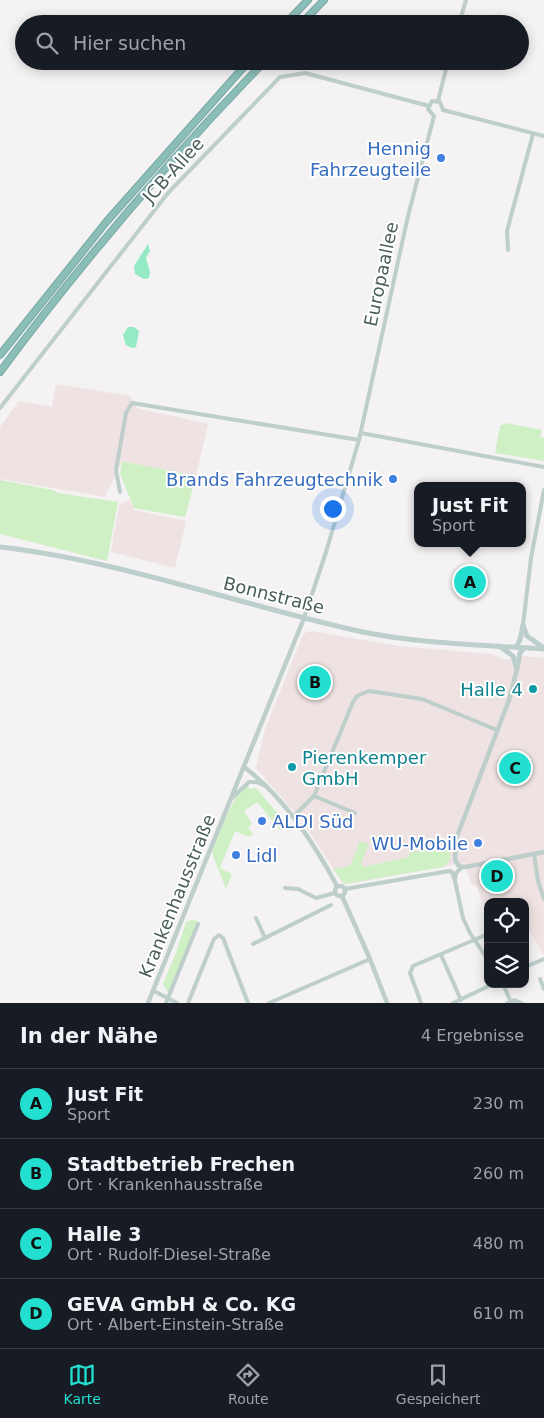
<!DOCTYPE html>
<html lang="de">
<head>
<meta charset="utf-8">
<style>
	:root { --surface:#171b24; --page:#242831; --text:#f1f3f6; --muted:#9ea1a6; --line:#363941; --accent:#22dfd0 }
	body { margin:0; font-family:"DejaVu Sans",sans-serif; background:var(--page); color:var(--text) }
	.controls { position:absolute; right:15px; bottom:15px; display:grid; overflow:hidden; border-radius:10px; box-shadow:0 2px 12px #0003 }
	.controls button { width:45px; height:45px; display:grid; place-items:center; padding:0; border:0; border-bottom:1px solid var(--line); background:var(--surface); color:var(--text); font:25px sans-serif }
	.you { position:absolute; left:332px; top:508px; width:18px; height:18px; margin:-12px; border:4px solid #fff; border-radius:50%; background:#1a73e8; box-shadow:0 0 0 8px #1a73e833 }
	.badge { display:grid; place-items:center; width:32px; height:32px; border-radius:50%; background:var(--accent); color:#111; font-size:16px; font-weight:700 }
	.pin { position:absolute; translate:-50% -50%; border:2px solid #fff; box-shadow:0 1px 5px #0006 }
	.popup { position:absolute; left:414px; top:482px; width:112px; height:65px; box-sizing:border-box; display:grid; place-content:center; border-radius:10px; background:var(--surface); filter:drop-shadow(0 1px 4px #0005); font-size:16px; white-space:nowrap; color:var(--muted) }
	.popup b { font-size:19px; color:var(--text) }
	.popup::after { content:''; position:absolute; left:50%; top:100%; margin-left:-10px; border:10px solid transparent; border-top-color:var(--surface) }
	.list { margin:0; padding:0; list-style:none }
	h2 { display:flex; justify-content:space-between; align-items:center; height:65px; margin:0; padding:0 20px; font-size:21px }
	h2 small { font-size:16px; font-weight:400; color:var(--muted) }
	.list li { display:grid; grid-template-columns:32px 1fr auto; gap:15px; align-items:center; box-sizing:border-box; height:70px; padding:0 20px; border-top:1px solid var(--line) }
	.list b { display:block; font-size:19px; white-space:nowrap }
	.list p { margin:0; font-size:16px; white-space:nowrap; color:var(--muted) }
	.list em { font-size:16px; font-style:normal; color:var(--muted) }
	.icon { flex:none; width:28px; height:28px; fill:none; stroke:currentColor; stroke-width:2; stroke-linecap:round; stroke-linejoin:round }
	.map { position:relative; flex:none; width:544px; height:1003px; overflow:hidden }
	.search { position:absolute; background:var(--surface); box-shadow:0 2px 12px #0003; left:15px; right:15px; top:15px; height:55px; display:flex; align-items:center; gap:12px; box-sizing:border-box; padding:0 18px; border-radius:28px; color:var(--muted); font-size:19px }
	.sheet { height:345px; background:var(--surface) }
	nav { display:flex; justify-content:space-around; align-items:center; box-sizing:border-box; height:70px; border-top:1px solid var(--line); background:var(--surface); font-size:14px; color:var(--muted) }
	nav a { display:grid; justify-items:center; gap:2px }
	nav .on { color:var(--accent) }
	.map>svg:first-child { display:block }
	.commercial { fill:#eee3e2 }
	.green { fill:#cfefc4 }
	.water { fill:#93eac4 }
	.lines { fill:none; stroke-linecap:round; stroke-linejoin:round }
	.motorway-casing { stroke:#77aaa4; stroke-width:8 }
	.minor { stroke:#bececb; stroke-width:4 }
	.tertiary { stroke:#bececb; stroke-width:4.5 }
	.secondary { stroke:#bccfcd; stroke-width:5 }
	.motorway { stroke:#8cbeb8; stroke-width:6 }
	.shop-dot { fill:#3f7fe0; stroke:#fff; stroke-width:2 }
	.culture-dot { fill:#0f9aa8; stroke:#fff; stroke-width:2 }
	.labels { text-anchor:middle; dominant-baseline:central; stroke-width:4; stroke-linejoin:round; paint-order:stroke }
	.shop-label { font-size:18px; fill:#366cbe; stroke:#fff; text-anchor:end }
	.street-label { font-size:18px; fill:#4a5f5c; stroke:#fff }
	.culture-label { font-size:18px; fill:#0d838f; stroke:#fff; text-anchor:end }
</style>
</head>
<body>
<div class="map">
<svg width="544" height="1003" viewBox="0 0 544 1003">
	<rect width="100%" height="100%" fill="#f4f2f3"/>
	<g class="commercial">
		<polygon points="56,384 130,396 137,408 208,424 196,476 122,461 105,497 0,479 0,427 19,401 52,407"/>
		<polygon points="130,500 134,510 186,521 175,568 111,552 119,504"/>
		<polygon points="312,631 398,646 491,654 506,660 524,656 544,658 544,956 525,923 525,902 515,902 514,899 507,902 488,902 486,910 475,884 472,885 464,863 347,884 343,883 302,821 256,768 265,729 302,637 306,632"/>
	</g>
	<g class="green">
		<polygon points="506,423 542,430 540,437 544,438 544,461 495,453 500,426"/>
		<polygon points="122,461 196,476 185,517 134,508 120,473"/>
		<polygon points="0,480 53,490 58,493 118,502 107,561 0,534"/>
		<path d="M247 785 250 789 256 788 290 828 286 830 284 828 280 830 257 802 244 811 252 824 248 827 253 834 249 837 235 831 220 868 232 874 226 889 212 853C219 834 231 797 247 785Z"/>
		<polygon points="360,841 369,844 361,863 363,867 409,857 409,853 447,846 450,848 450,860 443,867 344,884 333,869 350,866"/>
		<polygon points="192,920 198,921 169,994 163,984 177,950 186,922"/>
	</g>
	<g class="water">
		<polygon points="148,244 150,251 146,258 150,272 149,278 144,279 135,274 134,266"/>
		<polygon points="128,327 134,327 139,331 136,347 132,348 126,345 123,335"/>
	</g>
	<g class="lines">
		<defs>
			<g id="motorway">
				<polyline points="285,24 308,0"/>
				<polyline points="301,24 324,0"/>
				<polyline points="0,355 107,221 249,61"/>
				<path d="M0 372C81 263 170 159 265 61"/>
			</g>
		</defs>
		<use href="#motorway" class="motorway-casing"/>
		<g class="minor">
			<polyline points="459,24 466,0"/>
			<polyline points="438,101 448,61"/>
			<polyline points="443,110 544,136"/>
			<polyline points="434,116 428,109 432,101 440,102 443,110"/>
			<polyline points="508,250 507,231 533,134"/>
			<polyline points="0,408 168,193 280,77 305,73 429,106"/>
			<polyline points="361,433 544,467"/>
			<polyline points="120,492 116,470 126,413 132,403 359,440"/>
			<polyline points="304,618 326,552 359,440 408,216 434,116"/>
			<polyline points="523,625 531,558 544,490"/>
			<polyline points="314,796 355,813"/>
			<polyline points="231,799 249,782 257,782 263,785"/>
			<polyline points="293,817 314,796 353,702 357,696 369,691 422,699 497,730"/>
			<polyline points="534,854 538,881 544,899"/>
			<polyline points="462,867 456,873 455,881 463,918 470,933 488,960"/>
			<polyline points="285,888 298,889 316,898 335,893"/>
			<polyline points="345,889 449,871 452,872 455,881"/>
			<polyline points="256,918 265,938"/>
			<polyline points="253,944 331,905"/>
			<polyline points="441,955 461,1000"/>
			<polyline points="525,967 544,959"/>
			<polyline points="540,979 544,989"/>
			<polyline points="503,984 510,1000"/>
			<polyline points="154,991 177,1003"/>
			<polyline points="166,1003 198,924"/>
			<polyline points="188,1003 214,939 219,935 223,938 248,1003"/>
			<polyline points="269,1003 370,959"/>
			<polyline points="421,1003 410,973 413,966 488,934"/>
			<polyline points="453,1003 493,984"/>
			<polyline points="507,1003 512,1003 514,1000 522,1003"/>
		</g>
		<g class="tertiary">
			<polyline points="517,669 509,700 456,839 455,860 459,866 465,867 544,852"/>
			<path d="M244 767C284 797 314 843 337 886"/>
			<circle cx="340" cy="891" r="5"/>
			<polyline points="342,896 370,959 387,1003"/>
			<polyline points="148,1003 304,618"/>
		</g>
		<g class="secondary">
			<path d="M0 547C123 561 242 606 363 632 421 644 484 645 544 649"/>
			<polyline points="523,625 527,636 544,648"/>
			<polyline points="499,646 513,656 517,669"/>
			<polyline points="516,647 520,640 523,625"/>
			<polyline points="517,669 520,653 524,648"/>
		</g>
		<use href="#motorway" class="motorway"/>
	</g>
	<g class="shop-dot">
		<circle cx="441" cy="158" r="5"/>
		<circle cx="393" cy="479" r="5"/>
		<circle cx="262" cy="821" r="5"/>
		<circle cx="478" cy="843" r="5"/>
		<circle cx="236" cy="855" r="5"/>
	</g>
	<g class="culture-dot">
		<circle cx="533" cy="689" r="5"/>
		<circle cx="292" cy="767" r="5"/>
	</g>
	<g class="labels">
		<g class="shop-label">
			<text x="431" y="148">Hennig<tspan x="431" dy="21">Fahrzeugteile</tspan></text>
			<text x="383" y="479">Brands Fahrzeugtechnik</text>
			<text x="272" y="821" text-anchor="start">ALDI Süd</text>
			<text x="468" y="843">WU-Mobile</text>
			<text x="246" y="855" text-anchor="start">Lidl</text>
		</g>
		<g class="street-label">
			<text transform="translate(173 170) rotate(-48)">JCB-Allee</text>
			<text transform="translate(381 274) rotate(-78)">Europaallee</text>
			<text transform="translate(274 595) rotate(14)">Bonnstraße</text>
			<text transform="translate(177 896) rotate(-68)">Krankenhausstraße</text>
		</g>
		<g class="culture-label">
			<text x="523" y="689">Halle 4</text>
			<text x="302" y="757" text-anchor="start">Pierenkemper<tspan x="302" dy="21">GmbH</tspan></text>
		</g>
	</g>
</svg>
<div class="controls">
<button><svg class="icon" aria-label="locate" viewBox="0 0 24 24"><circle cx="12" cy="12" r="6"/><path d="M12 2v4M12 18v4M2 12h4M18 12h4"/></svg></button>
<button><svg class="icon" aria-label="layers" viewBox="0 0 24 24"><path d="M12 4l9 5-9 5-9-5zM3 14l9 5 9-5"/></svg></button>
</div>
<div class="you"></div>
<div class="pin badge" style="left:470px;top:582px">A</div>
<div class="popup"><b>Just Fit</b>Sport</div>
<div class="pin badge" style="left:315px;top:682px">B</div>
<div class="pin badge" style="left:515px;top:768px">C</div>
<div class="pin badge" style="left:497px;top:876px">D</div>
<div class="search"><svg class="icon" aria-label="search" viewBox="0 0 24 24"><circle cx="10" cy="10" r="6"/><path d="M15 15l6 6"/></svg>Hier suchen</div>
</div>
<section class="sheet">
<h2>In der Nähe<small>4 Ergebnisse</small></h2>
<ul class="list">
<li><span class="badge">A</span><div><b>Just Fit</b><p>Sport</p></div><em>230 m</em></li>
<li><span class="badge">B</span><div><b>Stadtbetrieb Frechen</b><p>Ort · Krankenhausstraße</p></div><em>260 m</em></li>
<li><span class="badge">C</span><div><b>Halle 3</b><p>Ort · Rudolf-Diesel-Straße</p></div><em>480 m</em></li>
<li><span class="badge">D</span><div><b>GEVA GmbH &amp; Co. KG</b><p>Ort · Albert-Einstein-Straße</p></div><em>610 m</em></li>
</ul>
</section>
<nav>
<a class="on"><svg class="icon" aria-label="map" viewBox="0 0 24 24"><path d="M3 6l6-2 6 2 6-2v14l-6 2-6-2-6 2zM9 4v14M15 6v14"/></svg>Karte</a>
<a><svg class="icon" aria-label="directions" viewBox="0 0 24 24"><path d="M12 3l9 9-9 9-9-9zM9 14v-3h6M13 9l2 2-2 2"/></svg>Route</a>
<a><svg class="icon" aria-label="saved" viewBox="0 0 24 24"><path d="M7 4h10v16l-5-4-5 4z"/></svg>Gespeichert</a>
</nav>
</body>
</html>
